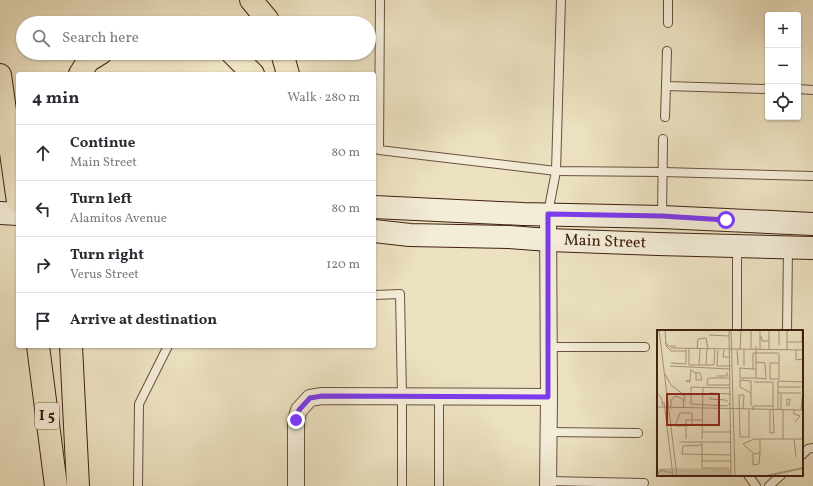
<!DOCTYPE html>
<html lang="en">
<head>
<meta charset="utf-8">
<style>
	:root { --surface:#fff; --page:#f2f2f3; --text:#2b2b33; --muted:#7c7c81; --line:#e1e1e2 }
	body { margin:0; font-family:Vollkorn,serif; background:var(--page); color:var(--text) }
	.controls { position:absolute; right:12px; top:12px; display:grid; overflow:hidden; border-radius:4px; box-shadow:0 1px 3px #0004 }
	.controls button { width:36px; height:36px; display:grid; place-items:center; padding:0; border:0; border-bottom:1px solid var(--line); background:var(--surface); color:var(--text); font:20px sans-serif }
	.stop { position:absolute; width:12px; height:12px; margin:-9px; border:3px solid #7c3aed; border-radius:50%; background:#fff }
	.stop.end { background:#7c3aed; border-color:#fff; box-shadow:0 1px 4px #0008 }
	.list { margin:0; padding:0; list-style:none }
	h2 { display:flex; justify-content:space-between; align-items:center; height:52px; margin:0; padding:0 16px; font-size:17px }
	h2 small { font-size:13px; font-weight:400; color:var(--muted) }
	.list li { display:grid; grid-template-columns:26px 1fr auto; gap:12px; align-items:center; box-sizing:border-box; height:56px; padding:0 16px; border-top:1px solid var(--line) }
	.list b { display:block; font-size:15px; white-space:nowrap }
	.list p { margin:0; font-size:13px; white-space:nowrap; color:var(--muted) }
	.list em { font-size:13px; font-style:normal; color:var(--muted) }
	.icon { flex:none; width:22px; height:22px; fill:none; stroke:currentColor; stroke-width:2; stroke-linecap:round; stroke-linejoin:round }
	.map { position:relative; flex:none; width:813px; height:486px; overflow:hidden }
	.search { position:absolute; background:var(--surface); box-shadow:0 1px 3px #0004; left:16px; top:16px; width:360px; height:44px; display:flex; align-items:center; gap:10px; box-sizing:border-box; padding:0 14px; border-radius:22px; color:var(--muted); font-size:15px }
	.panel { position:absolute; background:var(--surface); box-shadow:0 1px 3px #0004; left:16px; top:72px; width:360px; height:276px; border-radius:4px }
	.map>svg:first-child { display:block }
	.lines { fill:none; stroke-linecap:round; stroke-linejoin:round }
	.lane-casing { stroke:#6b503e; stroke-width:10 }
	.street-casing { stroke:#6b503e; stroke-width:18 }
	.secondary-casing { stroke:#402012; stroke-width:24 }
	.highway-casing { stroke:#402012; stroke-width:24 }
	.lane { stroke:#f3ecd7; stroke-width:8 }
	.street { stroke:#f3ecd7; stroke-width:16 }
	.secondary { stroke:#f3ecd7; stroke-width:22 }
	.highway { stroke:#ece2c1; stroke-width:22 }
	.route { stroke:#7c3aed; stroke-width:5 }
	.labels { text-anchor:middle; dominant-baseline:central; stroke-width:3; stroke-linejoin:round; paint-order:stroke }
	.shield { fill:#f3ecd7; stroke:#765d4d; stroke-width:1 }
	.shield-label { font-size:15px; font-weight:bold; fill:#402012 }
	.street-label { font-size:16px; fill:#402012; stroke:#f3ecd7 }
	.inset-river { fill:none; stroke:#b2a086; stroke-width:2 }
	.inset-road { fill:none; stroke:#a7947b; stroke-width:1 }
	.view { fill:#8f2418; fill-opacity:0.15; stroke:#8f2418; stroke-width:2 }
	.inset-edge { fill:none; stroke:#402012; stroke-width:2 }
</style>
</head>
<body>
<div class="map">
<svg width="813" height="486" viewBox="0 0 813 486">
	<rect width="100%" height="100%" fill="#ece2c1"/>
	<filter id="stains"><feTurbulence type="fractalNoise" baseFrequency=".005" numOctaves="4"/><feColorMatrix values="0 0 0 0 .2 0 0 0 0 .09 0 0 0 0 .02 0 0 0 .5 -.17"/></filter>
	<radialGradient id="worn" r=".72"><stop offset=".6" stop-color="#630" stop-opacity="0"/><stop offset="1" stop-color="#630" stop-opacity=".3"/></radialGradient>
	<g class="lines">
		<defs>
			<g id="lane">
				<polyline points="380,0 379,150 556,171 663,172 813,176"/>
				<polyline points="668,23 668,0"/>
				<polyline points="667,51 666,86 768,89"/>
				<polyline points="798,89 813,90"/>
				<polyline points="665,117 666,86"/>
				<polyline points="548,213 556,171 561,0"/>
				<polyline points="662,216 663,139"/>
				<polyline points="374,295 400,294 402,396 402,486"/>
				<polyline points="737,331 737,260 738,246"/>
				<polyline points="787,331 788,248"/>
				<polyline points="548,347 645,347"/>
				<polyline points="439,396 439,486"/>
				<polyline points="548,432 638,433"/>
				<polyline points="802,455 808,449 813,448"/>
				<polyline points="748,475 756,486"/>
				<polyline points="548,481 644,483"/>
				<polyline points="138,486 139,404 168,346"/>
				<polyline points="769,486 781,475"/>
			</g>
			<g id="street">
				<polyline points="296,486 296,420 299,410 310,398 322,396 549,397"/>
				<polyline points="548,486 549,397 548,214"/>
			</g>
			<g id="secondary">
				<polyline points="374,207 523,214 662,217 813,224"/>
				<polyline points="0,213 18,214"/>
				<polyline points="374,231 410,235 509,237 549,240 658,244 813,248"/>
			</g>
			<g id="highway">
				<polyline points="251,0 267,19 269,23"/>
				<polyline points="232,53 253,74"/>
				<polyline points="282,53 288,74"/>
				<polyline points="80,74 88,61 101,53"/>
				<polyline points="0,75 18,202"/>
				<polyline points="38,346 56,486"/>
				<polyline points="71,346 78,486"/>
			</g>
		</defs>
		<use href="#lane" class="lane-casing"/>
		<use href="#street" class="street-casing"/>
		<use href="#secondary" class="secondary-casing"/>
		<use href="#highway" class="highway-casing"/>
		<use href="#lane" class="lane"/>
		<use href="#street" class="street"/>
		<use href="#secondary" class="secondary"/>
		<use href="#highway" class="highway"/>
	</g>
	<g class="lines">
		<polyline class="route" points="296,420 299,410 310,398 322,396 548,397 548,214 662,216 726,220"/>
	</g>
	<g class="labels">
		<rect class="shield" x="35" y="403" width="24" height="26" rx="3"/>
		<g class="shield-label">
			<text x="47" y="416">I 5</text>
		</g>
		<g class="street-label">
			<text transform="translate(605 242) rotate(2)">Main Street</text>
		</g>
	</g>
	<g transform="translate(657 330)">
		<rect width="146" height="146" fill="#ece2c1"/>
		<path d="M8 138 74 139V146H0V139Z" fill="#cfc1a3"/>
		<path class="inset-river" d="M0 144 4 140 15 143M109 146 146 138"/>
		<path class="inset-road" d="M2 0 20 146M8 0 9 16 14 21H29V19M72 0 74 146M74 0 78 146M103 0V20M112 0V20M122 0V15M130 0V20M52 5 72 6M104 6 105 11H112M9 12 11 16H19M130 12H145V0M99 16V23H122M13 18 146 20M32 19V35H57L58 19M40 19 41 9 49 8 51 19M61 20 60 36H74M67 20 66 27H73M80 20 81 35M83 20 84 0M94 20V0M139 20V30L146 29M14 33 29 34V21M122 33H113V49H122V24M42 35 43 19M49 35 50 19M13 36 73 39M87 36V20M96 39 83 38V48H99M99 39H96V23H99V48L109 49 108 33 99 32M34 40 39 43V50H45L43 43H39M8 44 14 55 27 65 28 71M60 46H70V42M73 48H51L50 55H73M33 51H29L33 52V51L34 39M97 52H116V76M121 57H144M53 63 74 64M121 63H144M0 64 4 67 6 76M53 67V69L69 70 71 72M7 72 16 146M73 73 70 76 34 74V57L73 58M94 76V51L83 50V57L94 63M130 76V69H133L132 76M0 77 146 80M14 79V70L19 66 26 69 27 78M86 79 87 65H82L83 107H92V79M121 79V51L146 52M96 80V76H116L117 103H113V80M124 80V63M126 80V109M137 80V84L143 86 138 92M144 80 146 59M29 96H18L23 83H35V96M45 102H74M29 109V90H45M45 109 46 57M103 109V123L102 134 96 135V124L103 123M137 109 139 127M22 112H74M45 112V138H72M45 115 26 116 25 124 73 125M96 123 86 114 97 109H146M45 131H74"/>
		<path class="view" d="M10 64H62V95H10Z"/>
		<rect width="146" height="146" class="inset-edge"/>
	</g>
	<rect width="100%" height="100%" filter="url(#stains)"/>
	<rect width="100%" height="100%" fill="url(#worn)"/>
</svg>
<div class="controls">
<button>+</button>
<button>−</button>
<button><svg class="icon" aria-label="locate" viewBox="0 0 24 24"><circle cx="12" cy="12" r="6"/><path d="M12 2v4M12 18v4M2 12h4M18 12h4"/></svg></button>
</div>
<div class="stop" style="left:726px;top:220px"></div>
<div class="stop end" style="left:296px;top:420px"></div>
<div class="search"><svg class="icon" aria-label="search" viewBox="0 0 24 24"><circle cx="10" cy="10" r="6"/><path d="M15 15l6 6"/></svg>Search here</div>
<section class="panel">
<h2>4 min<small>Walk · 280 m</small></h2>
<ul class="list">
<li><svg class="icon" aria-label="ahead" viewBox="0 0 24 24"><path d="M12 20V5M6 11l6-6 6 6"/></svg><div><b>Continue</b><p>Main Street</p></div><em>80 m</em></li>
<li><svg class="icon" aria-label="left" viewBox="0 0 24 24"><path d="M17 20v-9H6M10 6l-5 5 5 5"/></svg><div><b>Turn left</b><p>Alamitos Avenue</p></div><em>80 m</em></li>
<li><svg class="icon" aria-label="right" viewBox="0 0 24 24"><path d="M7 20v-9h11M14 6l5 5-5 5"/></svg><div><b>Turn right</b><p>Verus Street</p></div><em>120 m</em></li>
<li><svg class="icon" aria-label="arrive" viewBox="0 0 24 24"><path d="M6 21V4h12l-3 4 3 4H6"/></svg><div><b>Arrive at destination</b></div></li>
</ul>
</section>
</div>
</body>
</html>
